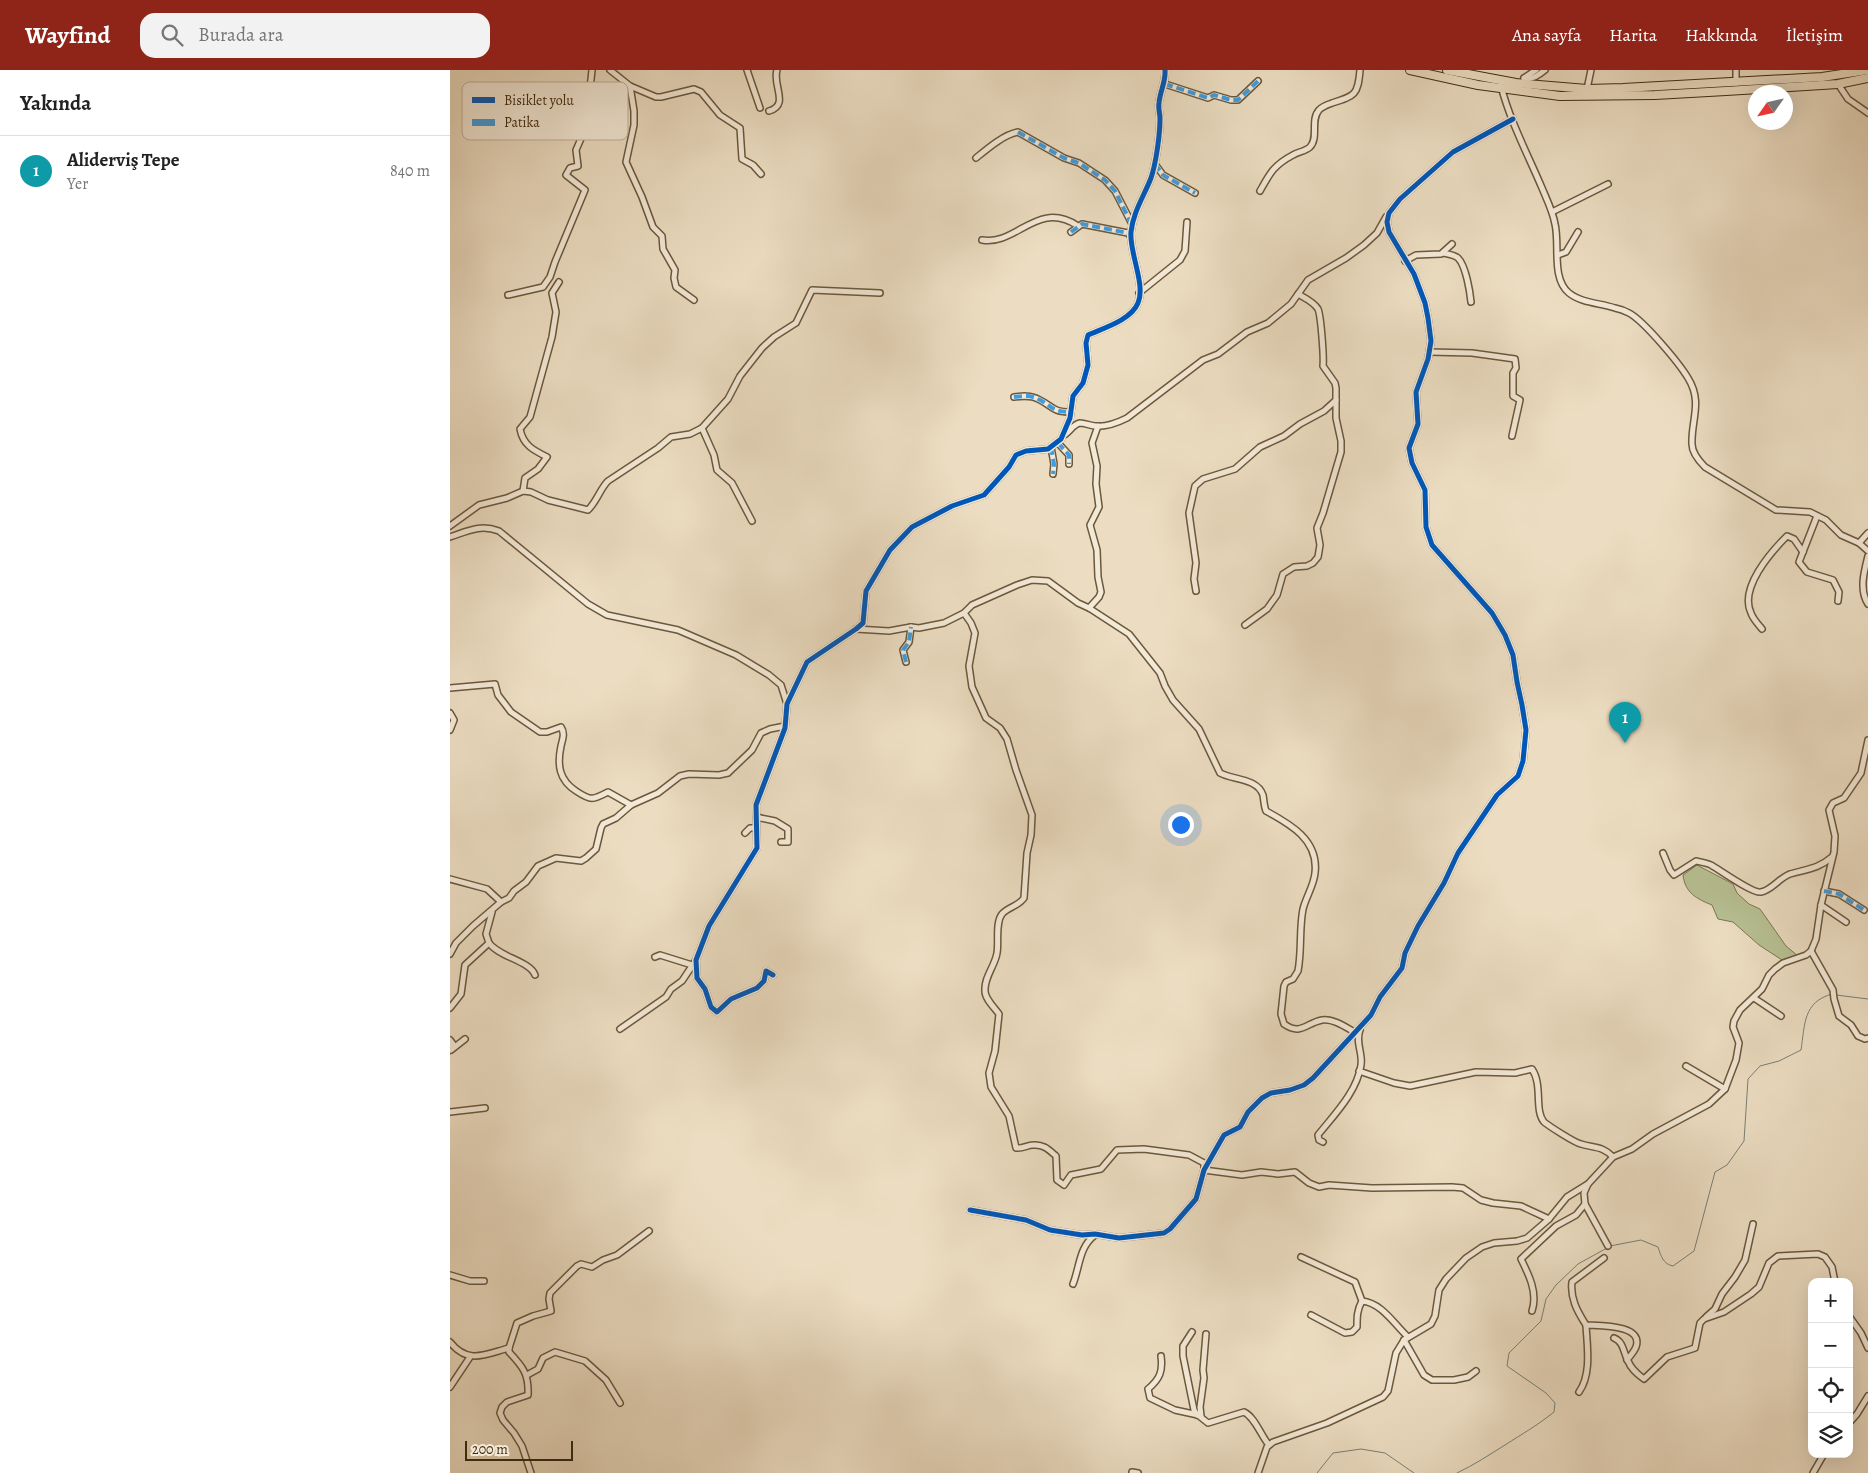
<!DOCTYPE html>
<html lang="tr">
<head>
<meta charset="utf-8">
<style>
	:root { --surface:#fff; --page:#f2f2f2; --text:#222; --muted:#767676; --line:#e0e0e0; --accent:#8f2418 }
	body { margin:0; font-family:Alegreya,serif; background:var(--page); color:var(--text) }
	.controls { position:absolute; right:15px; bottom:15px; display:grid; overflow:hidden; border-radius:10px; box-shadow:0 5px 20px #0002 }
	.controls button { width:45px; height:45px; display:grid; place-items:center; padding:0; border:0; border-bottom:1px solid var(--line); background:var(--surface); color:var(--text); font:25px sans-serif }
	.compass { position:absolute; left:1298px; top:15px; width:45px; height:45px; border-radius:50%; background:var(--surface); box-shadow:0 5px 20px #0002; rotate:236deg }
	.scale { position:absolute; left:15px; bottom:12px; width:108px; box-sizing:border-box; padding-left:5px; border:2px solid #402c0f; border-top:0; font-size:14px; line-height:18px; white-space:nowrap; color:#402c0f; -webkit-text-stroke:4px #f3e9d7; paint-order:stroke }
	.you { position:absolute; left:730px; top:754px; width:18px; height:18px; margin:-12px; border:4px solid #fff; border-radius:50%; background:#1a73e8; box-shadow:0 0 0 8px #1a73e833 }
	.badge { display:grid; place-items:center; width:32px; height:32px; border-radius:50%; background:var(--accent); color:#fff; font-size:16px; font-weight:700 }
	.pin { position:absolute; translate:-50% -41px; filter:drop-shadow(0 1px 2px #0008) }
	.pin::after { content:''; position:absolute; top:26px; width:18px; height:15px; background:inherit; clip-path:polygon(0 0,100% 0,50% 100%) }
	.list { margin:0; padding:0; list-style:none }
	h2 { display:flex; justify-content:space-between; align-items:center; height:65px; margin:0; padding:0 20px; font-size:21px }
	h2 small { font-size:16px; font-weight:400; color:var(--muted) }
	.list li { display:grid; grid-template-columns:32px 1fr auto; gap:15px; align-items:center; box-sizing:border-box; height:70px; padding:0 20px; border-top:1px solid var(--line) }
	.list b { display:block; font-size:19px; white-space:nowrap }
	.list p { margin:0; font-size:16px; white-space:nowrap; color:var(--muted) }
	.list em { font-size:16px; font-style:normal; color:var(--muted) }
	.icon { flex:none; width:28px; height:28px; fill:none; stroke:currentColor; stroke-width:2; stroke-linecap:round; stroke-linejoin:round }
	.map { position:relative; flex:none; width:1418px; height:1403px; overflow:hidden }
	header { display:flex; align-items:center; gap:30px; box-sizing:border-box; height:70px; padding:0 25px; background:var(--accent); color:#fff }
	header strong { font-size:24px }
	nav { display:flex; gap:28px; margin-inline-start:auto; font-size:18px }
	.search { width:350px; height:45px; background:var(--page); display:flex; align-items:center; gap:12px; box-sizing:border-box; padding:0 18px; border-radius:15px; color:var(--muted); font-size:19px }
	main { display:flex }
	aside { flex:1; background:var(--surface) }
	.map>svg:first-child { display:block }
	.green { fill:#b7c194; stroke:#7c7652 }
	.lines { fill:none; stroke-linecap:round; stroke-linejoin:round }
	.stream { stroke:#788177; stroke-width:1 }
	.minor-casing { stroke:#6b583c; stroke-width:8 }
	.highway-casing { stroke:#402c0f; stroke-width:10 }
	.minor { stroke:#f3e9d7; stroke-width:5 }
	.highway { stroke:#ecddc2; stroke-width:8 }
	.quiet { stroke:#3f9cde; stroke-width:4; stroke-dasharray:8 4; stroke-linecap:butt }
	.cycleway-casing { stroke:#f3e9d7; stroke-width:8 }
	.cycleway { stroke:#0057b8; stroke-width:5 }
	.key { fill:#f3e9d7; stroke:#bdb09b; stroke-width:1 }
	.key-label { font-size:14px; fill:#402c0f }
</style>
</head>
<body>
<header>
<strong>Wayfind</strong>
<div class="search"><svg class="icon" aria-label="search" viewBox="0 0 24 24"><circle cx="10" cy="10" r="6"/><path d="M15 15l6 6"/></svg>Burada ara</div>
<nav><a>Ana sayfa</a><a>Harita</a><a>Hakkında</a><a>İletişim</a></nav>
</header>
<main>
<aside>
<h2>Yakında<small></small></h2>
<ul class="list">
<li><span class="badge" style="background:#0f9aa8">1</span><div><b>Aliderviş Tepe</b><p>Yer</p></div><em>840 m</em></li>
</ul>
</aside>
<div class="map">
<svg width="1418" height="1403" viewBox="0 0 1418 1403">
	<rect width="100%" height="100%" fill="#ecddc2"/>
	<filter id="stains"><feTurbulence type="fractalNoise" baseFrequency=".004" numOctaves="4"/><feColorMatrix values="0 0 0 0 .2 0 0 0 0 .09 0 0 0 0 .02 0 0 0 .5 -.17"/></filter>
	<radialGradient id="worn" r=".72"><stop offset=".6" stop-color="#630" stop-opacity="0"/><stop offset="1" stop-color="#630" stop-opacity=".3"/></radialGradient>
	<path class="green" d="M1247 795 1283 814 1287 823 1299 834 1310 839 1336 876 1348 886 1332 890 1309 875 1283 852 1268 849 1262 835C1247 829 1235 823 1233 805Z"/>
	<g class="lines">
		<g class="stream">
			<polyline points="1386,925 1418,929"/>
			<path d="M1160 1176 1191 1170 1208 1177C1211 1186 1213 1194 1223 1196L1244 1181 1265 1102 1277 1095 1294 1071 1298 1009 1310 996 1329 991 1351 980C1355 954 1353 932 1382 924"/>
			<polyline points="867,1403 883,1383 911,1379 935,1383 964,1403"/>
			<path d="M1007 1403C1024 1395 1039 1385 1055 1375 1072 1364 1088 1355 1104 1342L1105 1333 1096 1323 1057 1296 1059 1283 1091 1251 1096 1229 1106 1215 1128 1194 1157 1178"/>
		</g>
		<defs>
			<g id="minor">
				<polyline points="160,0 180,16 206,27 211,27 244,19 251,22 270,45 290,58 292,89 303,95 311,104"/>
				<polyline points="297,0 310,38"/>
				<path d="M1074 8C1083 10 1088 5 1095 0"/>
				<polyline points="1074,8 1086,0"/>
				<polyline points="1286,13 1286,0"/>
				<polyline points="715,14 758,28 764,25 781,30 788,30 808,11"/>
				<polyline points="1388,14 1398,29 1418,43"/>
				<polyline points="180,16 184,41 184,55 176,92 192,127 203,157 212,166 213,179 225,200 224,208 226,217 244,230"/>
				<path d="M1051 16C1060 51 1078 85 1092 118 1097 130 1103 142 1105 154 1110 175 1101 208 1119 223 1131 233 1150 233 1165 238 1170 239 1175 241 1179 243 1194 251 1229 293 1238 308 1253 332 1241 350 1242 374 1242 383 1249 391 1255 397L1326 440 1360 442 1376 450 1391 465 1409 473 1418 481"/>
				<polyline points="1137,19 1141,0"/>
				<path d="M319 41C340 35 322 15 327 0"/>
				<path d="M526 88C537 79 553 65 568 62L614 88 629 93 655 110 665 121 682 154"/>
				<polyline points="705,94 713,105 745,123"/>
				<path d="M810 121C820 103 824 95 843 85 848 82 856 81 860 77 869 68 860 50 869 40 873 36 877 35 882 33 905 26 908 25 910 0"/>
				<polyline points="1102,142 1158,114"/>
				<polyline points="621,162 632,154 678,163 681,167"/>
				<path d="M532 170C567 176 587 129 628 156"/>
				<path d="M993 183C998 184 1005 185 1008 188 1016 196 1020 222 1021 232"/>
				<polyline points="1108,185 1116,182 1128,162"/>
				<polyline points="955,191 966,185 991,184 1002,174"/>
				<polyline points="689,223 730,190 735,181 737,152"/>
				<polyline points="58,225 93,217 100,207 105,192 135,120 116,105 120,98 128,96 126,80 133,64 134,50 138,37 142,0"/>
				<polyline points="979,282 1022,283 1065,289 1066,298 1063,303 1063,326 1070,330 1062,366"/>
				<path d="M564 327C572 326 581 325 588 329 603 336 601 342 621 342"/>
				<polyline points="252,358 264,385 267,400 282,413 302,451"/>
				<path d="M614 365C620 362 623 354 630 353 635 353 641 356 646 356 657 357 667 353 677 348L753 290 768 284 797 262 818 253 841 234 858 210 896 188 914 175 927 163 936 147"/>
				<polyline points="608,373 619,385 619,394"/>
				<polyline points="601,377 604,394 603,404"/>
				<path d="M73 421 75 408 88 399 97 387C83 380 73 375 70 359L80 347 102 267 106 242 102 223 109 212"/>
				<polyline points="1367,446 1349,492 1357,502 1383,510 1389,522 1388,531"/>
				<path d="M0 456 29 435 57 428 73 421 81 422 98 430 138 440C147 431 150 419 158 411L208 378 221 367 240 364 252 358 278 329 290 306 312 278 324 267 346 253 362 220 430 223"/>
				<path d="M0 467C18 461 30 454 49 461L138 534 157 545 228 560 286 585 319 605 331 615 337 634"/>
				<polyline points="1409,473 1418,463"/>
				<path d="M1418 486C1414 502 1409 520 1418 534"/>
				<polyline points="746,521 744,509 746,493 739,443 745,416 753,409 785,399 810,377 834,366 850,354 874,341 886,330"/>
				<polyline points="639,538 649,527 651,522 648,507 647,480 640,455 649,437 646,414 647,396 642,373 648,356"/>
				<path d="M514 543 521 553 525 563 519 596 522 617 536 648 550 658 557 669 566 700 582 745 581 765 577 783 574 828C569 836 558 837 552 844 545 853 549 872 547 883 545 896 534 907 535 921 535 929 544 937 549 944L545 981 539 1003 541 1017 559 1046 566 1078C573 1079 577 1075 583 1075 594 1074 599 1080 606 1086L607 1110 614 1115 621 1105 651 1099 667 1080 694 1079 739 1085 754 1093V1099"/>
				<path d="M795 555 817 539 827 525 833 504 844 497 857 496 863 493 868 487 870 475 867 458 873 443 891 382V371L886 348V318L885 313 873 296C874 288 871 246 868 239 864 232 855 228 848 224"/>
				<path d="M406 559 439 561 461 557 469 558 494 553 514 543 522 535 567 515 582 510 598 511 628 533 639 538 679 564 710 603 715 616 723 630 749 659 770 703C783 710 807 708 813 725 814 731 814 736 816 741 840 754 869 770 865 803 864 815 856 827 853 839 849 859 852 880 848 901L843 909 836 912 834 916 831 944 834 954C851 966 856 953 872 950 883 948 897 958 906 963"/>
				<path d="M1312 559C1308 554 1303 549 1301 543 1289 518 1321 482 1337 466L1344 469 1353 482"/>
				<polyline points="456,592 453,580 459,572 461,557"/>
				<path d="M0 618 45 614 48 625 61 642 90 662H97L111 657C115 663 113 668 111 676 107 695 109 710 126 721 141 731 143 730 158 722L181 735"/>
				<polyline points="0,643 4,650 0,660"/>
				<polyline points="306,747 325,751 338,759 338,772 331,772"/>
				<polyline points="295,763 300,758 306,758"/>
				<path d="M1213 783 1220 800 1224 805 1246 791C1251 792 1257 793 1261 795 1270 800 1303 824 1311 822 1322 820 1329 808 1340 804 1357 799 1368 799 1382 787"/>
				<polyline points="0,809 37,819 51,832"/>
				<polyline points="1374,821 1389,824 1414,840"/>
				<polyline points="1371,835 1396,852"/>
				<path d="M39 873C49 887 80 891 85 905"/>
				<polyline points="1361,881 1383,920 1384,929 1389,946 1401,955 1408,966 1415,969 1418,968"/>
				<polyline points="0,884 6,873 23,856 51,832 59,828 64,821 76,812 88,796 106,788 131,791 136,788 146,779 151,758 153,754 166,748 181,735 208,723 230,706 239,704 269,705 278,703 302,680 311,663 320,659 335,656"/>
				<polyline points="205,887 210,885 242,895"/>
				<path d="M323 905 316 901 314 911 307 918 281 929 267 942 261 937 255 919 247 908 246 890 259 856 307 778 306 735 335 658 337 634 357 592 406 559 413 553 416 521 440 480 462 457 502 436 534 425 559 397 566 385 576 381 598 379 611 369 620 348 623 326 633 313 638 295 636 273 638 265C654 258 681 250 688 233 696 215 679 182 681 162 683 142 694 126 701 108 706 93 710 65 710 48 710 44 708 38 709 33 710 21 716 12 715 0"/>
				<polyline points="1304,928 1331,946"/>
				<polyline points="0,938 11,924 15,895 39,873 36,864 42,842"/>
				<polyline points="170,959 216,927 221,919 232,911 246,890"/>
				<polyline points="0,970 3,974 0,980"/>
				<polyline points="1,980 15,969"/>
				<polyline points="1236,996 1275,1019"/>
				<path d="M909 1001 944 1013 960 1016 1026 1002 1065 1003 1082 999C1093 1015 1084 1040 1094 1052 1099 1056 1125 1073 1131 1074 1144 1078 1153 1076 1163 1087"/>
				<polyline points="0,1042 35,1038"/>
				<path d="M873 1072 869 1070 868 1065C884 1045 907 1022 911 995 913 983 905 972 910 960"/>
				<polyline points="754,1100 792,1105 811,1102 828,1104 845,1102 859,1113 869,1117 879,1115 922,1118 1002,1117 1013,1118 1031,1130 1043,1133 1071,1136 1099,1149"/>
				<polyline points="1138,1114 1134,1123 1135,1134 1158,1176"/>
				<polyline points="520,1140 576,1150 600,1160 632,1165 645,1164 669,1168 714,1163 720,1159 746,1129 754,1100 774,1065 790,1057 798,1042 812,1028 821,1023 840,1020 854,1015 863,1008 921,945 930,927 952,898 955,883 968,856 994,813 1008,783 1047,725 1068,706 1073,691 1076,660 1072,635 1067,612 1063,585 1055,565 1042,543 982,475 976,457 975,420 962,393 959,378 968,354 966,322 978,289 981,271 978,248 975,233 964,204 939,162 937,152 939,143 950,129 1003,82 1063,49"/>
				<polyline points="851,1187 905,1212 912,1231"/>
				<path d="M1154 1188 1122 1212C1120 1228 1127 1241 1136 1255 1148 1256 1194 1254 1186 1277 1184 1282 1180 1286 1177 1290"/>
				<polyline points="0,1205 20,1211 34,1211"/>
				<path d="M623 1214C630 1196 629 1177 645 1165"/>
				<path d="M1082 1241C1088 1223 1079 1205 1071 1189L1106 1156 1126 1145 1135 1134"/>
				<path d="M861 1245 895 1263 902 1262 907 1257C907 1247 907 1240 912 1231 932 1233 944 1254 958 1267"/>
				<polyline points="1399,1246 1411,1263 1418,1278"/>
				<polyline points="1256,1247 1265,1239 1272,1224 1285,1207 1295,1190 1303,1154"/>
				<polyline points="742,1262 733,1276 733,1286 744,1340 747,1345"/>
				<path d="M1164 1268C1174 1272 1173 1282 1178 1291 1181 1299 1187 1304 1194 1309L1217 1287 1245 1278 1250 1253 1254 1249 1274 1242 1301 1224 1309 1217 1319 1193 1328 1186 1368 1184 1375 1187 1382 1197 1385 1212"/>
				<polyline points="954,1270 974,1305 982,1310 1004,1310 1018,1307 1026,1301"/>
				<path d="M0 1272C18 1295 36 1284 59 1278V1282C73 1297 79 1304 78 1325L57 1332 52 1337 50 1343 53 1350 64 1363 72 1376 81 1403"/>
				<polyline points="59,1278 67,1253 83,1246 101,1241 99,1229 100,1223 127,1196 131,1194 142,1197 153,1190 167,1185 199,1161"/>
				<path d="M711 1286C713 1301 710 1309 698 1319L700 1328 725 1340 748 1345 758 1353 794 1342C805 1347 811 1366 819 1375"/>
				<polyline points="77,1305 88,1299 93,1288 105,1282 135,1291 156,1310 170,1333"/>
				<polyline points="0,1317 20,1287"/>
				<path d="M1129 1322C1142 1304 1137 1275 1136 1255"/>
				<polyline points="751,1346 750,1337 754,1308 753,1300 756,1264"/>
				<polyline points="1399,1353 1407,1344 1418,1326"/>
				<polyline points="682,1402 688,1403"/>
				<polyline points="808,1403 817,1377 823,1372 877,1353 933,1327 938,1321 946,1283 954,1270 981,1254 985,1246 989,1220 996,1209 1016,1188 1032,1177 1044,1173 1067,1171 1077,1168 1099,1149 1117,1127 1138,1114 1163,1087 1182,1079 1203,1064 1259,1034 1275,1019 1286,990 1289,973 1283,957 1284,951 1290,940 1312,919 1319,905 1325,899 1333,893 1356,885 1361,881 1366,869 1371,835 1384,782 1385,766 1379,740 1383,733 1394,728 1411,703 1418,670"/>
				<polyline points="1363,1403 1374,1384"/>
			</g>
			<g id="highway">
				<polyline points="960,0 1028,15 1110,26 1205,25 1276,21 1388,14 1418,8"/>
				<polyline points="997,0 1066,13 1137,19 1173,18 1372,7 1418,0"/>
			</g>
		</defs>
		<use href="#minor" class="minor-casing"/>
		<use href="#highway" class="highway-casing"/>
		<use href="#minor" class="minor"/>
		<use href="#highway" class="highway"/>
		<g class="quiet">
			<polyline points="715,14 758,28 764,25 781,30 788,30 808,11"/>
			<polyline points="568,62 614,88 629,93 655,110 665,121 682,155"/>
			<polyline points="705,94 713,105 745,123"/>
			<polyline points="621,162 632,154 678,163 681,168"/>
			<path d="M564 327C572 326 581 325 588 329 603 336 601 342 621 342"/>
			<polyline points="608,373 619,385 619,394"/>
			<polyline points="601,377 604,394 603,404"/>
			<polyline points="456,592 453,580 459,572 461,557"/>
			<polyline points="1374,821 1389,824 1414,840"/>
		</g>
		<defs>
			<g id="cycleway">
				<path d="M323 905 316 901 314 911 307 918 281 929 267 942 261 937 255 919 247 908 246 890 259 856 307 778 306 735 335 658 337 634 357 592 406 559 413 553 416 521 440 480 462 457 502 436 534 425 559 397 566 385 576 381 598 379 611 369 620 348 623 326 633 313 638 295 636 273 638 265C654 258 681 250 688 233 696 215 679 182 681 162 683 142 694 126 701 108 706 93 710 65 710 48 710 44 708 38 709 33 710 21 716 12 715 0"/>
				<polyline points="520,1140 576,1150 600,1160 632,1165 645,1164 669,1168 714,1163 720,1159 746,1129 754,1100 774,1065 790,1057 798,1042 812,1028 821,1023 840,1020 854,1015 863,1008 921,945 930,927 952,898 955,883 968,856 994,813 1008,783 1047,725 1068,706 1073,691 1076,660 1072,635 1067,612 1063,585 1055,565 1042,543 982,475 976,457 975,420 962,393 959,378 968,354 966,322 978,289 981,271 978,248 975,233 964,204 939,162 937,152 939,143 950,129 1003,82 1063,49"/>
			</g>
		</defs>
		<use href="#cycleway" class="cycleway-casing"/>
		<use href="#cycleway" class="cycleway"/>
	</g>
	<rect x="12" y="12" width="166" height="58" rx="8" class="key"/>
	<rect x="22" y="27" width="23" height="6" fill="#0057b8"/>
	<rect x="22" y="49" width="23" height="7" fill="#3f9cde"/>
	<g class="key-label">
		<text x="54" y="35">Bisiklet yolu</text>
		<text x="54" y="57">Patika</text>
	</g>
	<rect width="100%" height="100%" filter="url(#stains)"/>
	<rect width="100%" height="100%" fill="url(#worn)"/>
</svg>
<div class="controls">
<button>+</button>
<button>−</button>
<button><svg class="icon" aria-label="locate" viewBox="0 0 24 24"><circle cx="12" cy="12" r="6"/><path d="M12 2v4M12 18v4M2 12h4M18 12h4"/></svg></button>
<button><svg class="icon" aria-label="layers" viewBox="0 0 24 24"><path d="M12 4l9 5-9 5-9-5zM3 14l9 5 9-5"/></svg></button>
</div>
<svg class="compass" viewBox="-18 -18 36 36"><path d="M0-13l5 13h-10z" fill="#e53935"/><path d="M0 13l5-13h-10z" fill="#767676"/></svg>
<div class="scale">200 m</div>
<div class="you"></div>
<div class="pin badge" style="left:1175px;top:673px;background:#0f9aa8">1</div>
</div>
</main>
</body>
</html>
